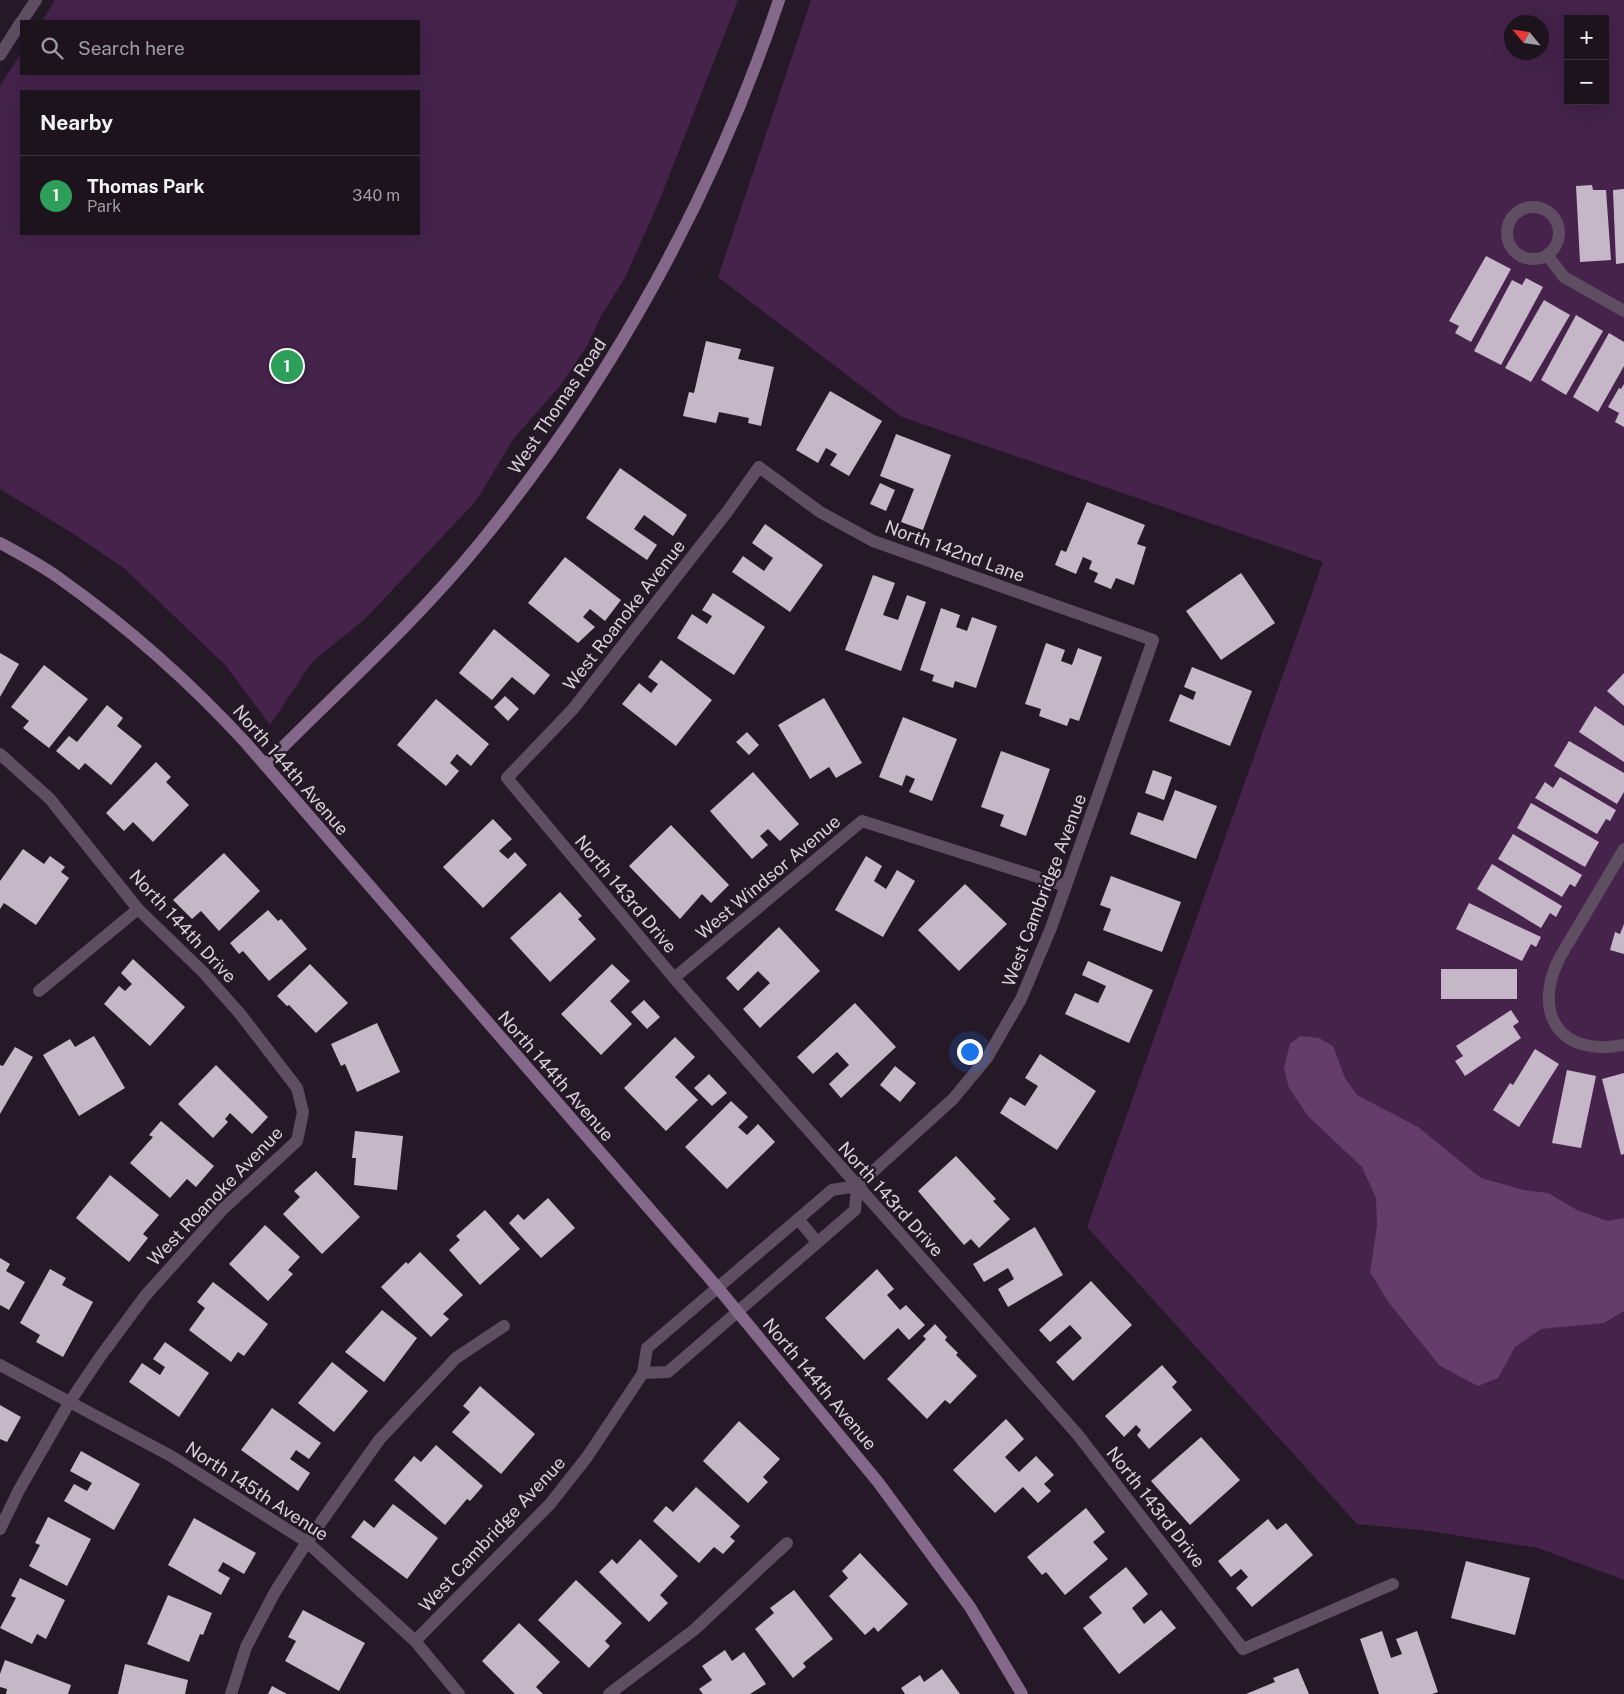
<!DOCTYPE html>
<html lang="en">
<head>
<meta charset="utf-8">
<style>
	:root { --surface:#1c131d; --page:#251c26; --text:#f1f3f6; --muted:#a09ea4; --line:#3a323b; --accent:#eb8dfc }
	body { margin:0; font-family:"Public Sans",sans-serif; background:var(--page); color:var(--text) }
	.controls { position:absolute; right:15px; top:15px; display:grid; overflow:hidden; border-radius:0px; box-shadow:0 5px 20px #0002 }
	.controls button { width:45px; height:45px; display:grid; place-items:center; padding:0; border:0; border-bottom:1px solid var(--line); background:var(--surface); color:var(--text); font:25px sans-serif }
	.compass { position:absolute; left:1504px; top:15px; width:45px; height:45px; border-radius:50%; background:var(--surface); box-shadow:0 5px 20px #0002; rotate:299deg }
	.you { position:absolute; left:969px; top:1051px; width:18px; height:18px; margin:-12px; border:4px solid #fff; border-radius:50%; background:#1a73e8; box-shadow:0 0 0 8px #1a73e833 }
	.badge { display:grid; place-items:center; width:32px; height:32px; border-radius:50%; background:var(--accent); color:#fff; font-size:16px; font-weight:700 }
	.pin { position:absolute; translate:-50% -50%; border:2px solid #fff; box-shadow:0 1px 5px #0006 }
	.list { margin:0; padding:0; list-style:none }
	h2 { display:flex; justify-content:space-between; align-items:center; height:65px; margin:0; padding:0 20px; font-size:21px }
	h2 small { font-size:16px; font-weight:400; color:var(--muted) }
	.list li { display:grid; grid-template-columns:32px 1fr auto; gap:15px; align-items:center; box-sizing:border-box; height:80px; padding:0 20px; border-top:1px solid var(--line) }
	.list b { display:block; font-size:19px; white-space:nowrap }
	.list p { margin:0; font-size:16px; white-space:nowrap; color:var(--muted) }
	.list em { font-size:16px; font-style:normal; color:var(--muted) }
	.icon { flex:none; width:28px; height:28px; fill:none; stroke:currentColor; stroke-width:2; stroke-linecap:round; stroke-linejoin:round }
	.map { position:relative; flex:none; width:1624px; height:1694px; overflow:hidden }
	.search { position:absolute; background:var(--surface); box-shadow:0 5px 20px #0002; left:20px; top:20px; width:400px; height:55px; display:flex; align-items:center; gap:12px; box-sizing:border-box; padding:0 18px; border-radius:0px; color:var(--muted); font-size:19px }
	.panel { position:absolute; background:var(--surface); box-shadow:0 5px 20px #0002; left:20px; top:90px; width:400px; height:145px; border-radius:0px }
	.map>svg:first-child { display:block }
	.green { fill:#45234b; fill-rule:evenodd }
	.water { fill:#643d6b }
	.building { fill:#c6b7c8 }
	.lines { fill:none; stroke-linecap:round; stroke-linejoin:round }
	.minor { stroke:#5f4e62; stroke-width:12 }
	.secondary { stroke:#846889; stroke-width:12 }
	.labels { text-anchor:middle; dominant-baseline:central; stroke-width:5; stroke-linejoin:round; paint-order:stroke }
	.street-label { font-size:18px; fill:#d9d1da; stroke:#251927 }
</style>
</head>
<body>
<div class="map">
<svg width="1624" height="1694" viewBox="0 0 1624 1694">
	<rect width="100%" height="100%" fill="#251927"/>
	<g class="green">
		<path d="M55 0H738L658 204 625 278 601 316 587 346 560 386 514 438 476 501 365 619 312 662 270 725 226 666 125 569 72 533 0 489V86L21 53V74H419V21H42ZM21 91H419V234H21Z"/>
		<path d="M811 0H1624V1580L1538 1548 1429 1531 1357 1524 1087 1227 1323 562 902 417 718 277ZM1568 19H1605V101H1568ZM1512 22H1542V52H1512Z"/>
	</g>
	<polygon class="water" points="1300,1036 1319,1038 1333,1046 1345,1078 1357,1095 1418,1127 1481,1178 1524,1190 1548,1193 1577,1210 1608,1221 1624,1218 1624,1311 1604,1323 1541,1329 1515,1347 1498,1378 1478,1386 1440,1366 1389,1303 1370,1272 1377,1226 1376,1198 1362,1167 1308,1116 1289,1088 1284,1068 1290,1044"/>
	<g class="building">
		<polygon points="1592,185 1593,190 1606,190 1611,260 1580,262 1576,186"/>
		<polygon points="1624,189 1624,263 1616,264 1613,190"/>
		<polygon points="1486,256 1511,269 1471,342 1455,333 1459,326 1449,321"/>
		<polygon points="1526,278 1543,287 1501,365 1474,351 1512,280 1522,285"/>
		<polygon points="1544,300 1570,315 1531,382 1505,368"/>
		<polygon points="1576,315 1603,331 1566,395 1541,380"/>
		<polygon points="1609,333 1624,342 1624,366 1598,412 1573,397"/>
		<polygon points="706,341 741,349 738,359 774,367 761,426 748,423 749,418 719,412 716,423 683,416 689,392 694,393"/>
		<polygon points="1624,384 1624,427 1615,422 1619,413 1608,407 1619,388 1621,389"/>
		<polygon points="830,391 882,421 849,476 830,465 837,454 826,448 818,463 796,450"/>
		<polygon points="896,434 951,455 923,530 901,522 914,489 880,476"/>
		<polygon points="620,468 687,515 673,536 644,515 634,529 657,545 647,560 586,518"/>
		<polygon points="880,483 895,490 886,511 870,504"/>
		<polygon points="1087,502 1145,525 1137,544 1146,547 1134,585 1116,578 1111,589 1094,582 1098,573 1089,569 1092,561 1083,557 1076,574 1055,565 1061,550 1066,552"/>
		<polygon points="765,524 823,565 790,612 732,572 743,556 764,571 773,558 752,543"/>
		<polygon points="565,557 621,600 605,621 590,609 583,617 595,627 578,643 528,603"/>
		<polygon points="1241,573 1275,623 1221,660 1186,611"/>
		<polygon points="873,575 895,583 883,615 898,620 907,595 926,602 901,671 845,650"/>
		<polygon points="713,593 765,627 734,675 677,638 692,614 707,624 712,616 702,610"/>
		<polygon points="941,608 960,615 956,627 967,631 972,617 997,626 976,688 955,681 953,688 932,681 934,675 920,670"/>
		<polygon points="494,629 550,675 534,695 512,677 492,700 459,673"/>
		<polygon points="1046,643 1065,650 1061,661 1072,665 1078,648 1102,657 1079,721 1070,718 1067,726 1039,716 1041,709 1025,704"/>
		<polygon points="0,653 19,664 0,697"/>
		<polygon points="661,660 712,700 676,746 622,704 639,683 651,693 658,684 648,677"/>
		<polygon points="44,665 88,699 49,748 23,728 29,721 11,707"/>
		<polygon points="1192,667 1252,691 1230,746 1169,721 1180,694 1193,700 1196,692 1184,687"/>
		<polygon points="1624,673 1624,706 1607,691"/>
		<polygon points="505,696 519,709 508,721 494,707"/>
		<polygon points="824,698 862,763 836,778 829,767 810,779 778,725"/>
		<polygon points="436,699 489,744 471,766 457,754 450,763 459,771 446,786 397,745"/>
		<polygon points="107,705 123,718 117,726 142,746 111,785 85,763 79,770 56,751 69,736 77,742"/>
		<polygon points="1595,706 1624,726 1624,762 1579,732"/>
		<polygon points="903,717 957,739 932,801 909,792 915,779 906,775 902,786 879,777"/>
		<polygon points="747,732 759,745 749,755 736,742"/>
		<polygon points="1569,741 1624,773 1624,792 1617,804 1554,766"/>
		<polygon points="1001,751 1050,769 1026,836 1000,826 1004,815 981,807"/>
		<polygon points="156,762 171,777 166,782 189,805 153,842 133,822 124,831 106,813"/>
		<polygon points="1153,770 1172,777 1164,800 1145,793"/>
		<polygon points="753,772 799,824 780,841 768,829 760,836 768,845 752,859 710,811"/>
		<polygon points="1560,777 1616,810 1610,821 1606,819 1597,834 1535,798 1545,782 1553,788"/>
		<polygon points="1175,790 1217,806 1196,859 1130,834 1138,812 1163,821"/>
		<polygon points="1531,803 1599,842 1585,867 1517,828"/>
		<polygon points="493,819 512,839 499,851 508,859 515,852 527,865 483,908 443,867"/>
		<polygon points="671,825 729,885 711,903 702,894 680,919 629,866"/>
		<polygon points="1513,834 1582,875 1575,887 1570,884 1562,897 1498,859"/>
		<polygon points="23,849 44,864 50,856 65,867 61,872 69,878 36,925 4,903 0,909 0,881"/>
		<polygon points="224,853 260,891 219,931 201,911 192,919 173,900"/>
		<polygon points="866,856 882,866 874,881 886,889 897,870 915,881 883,937 835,910"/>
		<polygon points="1492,864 1562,906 1556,917 1550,913 1541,928 1477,889"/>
		<polygon points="1111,876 1181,902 1162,952 1103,930 1111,909 1100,905"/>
		<polygon points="965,884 1007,924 959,971 918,930"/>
		<polygon points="560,892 582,916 578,919 596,939 550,982 510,938"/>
		<polygon points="1469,903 1541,937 1536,947 1531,944 1522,961 1456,929"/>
		<polygon points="268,910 278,921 281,919 307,949 269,981 243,951 239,954 230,943"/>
		<polygon points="1624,924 1624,954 1610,950 1615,932 1620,934"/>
		<polygon points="779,927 820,971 760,1028 743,1009 770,983 758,971 738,991 726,978"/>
		<polygon points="133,959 185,1007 150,1046 104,1004 119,986 125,991 132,984 121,973"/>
		<polygon points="1088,961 1153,990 1129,1043 1065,1014 1075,993 1098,1003 1106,986 1082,975"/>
		<polygon points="310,964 348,1003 316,1033 289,1005 287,1006 277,996"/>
		<polygon points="612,964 630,981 610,1001 632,1024 601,1055 561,1014"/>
		<rect x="1441" y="969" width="76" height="30"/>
		<polygon points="644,1000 660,1017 647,1029 631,1012"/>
		<polygon points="855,1003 896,1047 841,1098 829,1084 849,1065 837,1052 813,1074 797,1057"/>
		<polygon points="1511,1010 1519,1022 1513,1026 1521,1038 1465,1076 1455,1061 1463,1056 1456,1046"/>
		<polygon points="377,1023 400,1072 357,1092 345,1064 341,1066 331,1044"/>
		<polygon points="94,1036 125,1088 79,1116 43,1055 70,1039 75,1047"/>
		<polygon points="675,1037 695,1057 675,1077 698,1100 666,1131 624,1088"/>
		<polygon points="15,1047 33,1057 0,1114 0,1065 3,1066"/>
		<polygon points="1535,1049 1559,1064 1519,1127 1493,1110 1510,1083 1513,1085"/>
		<polygon points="1040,1054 1096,1091 1057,1150 1000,1113 1010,1097 1025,1106 1038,1086 1025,1078"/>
		<polygon points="216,1065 268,1117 252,1134 230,1113 225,1119 228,1122 213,1138 178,1104"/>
		<polygon points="895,1066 916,1083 900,1102 880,1085"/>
		<polygon points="1567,1070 1596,1076 1581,1148 1552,1143"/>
		<polygon points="1624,1073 1624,1154 1621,1155 1602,1079"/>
		<polygon points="709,1074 727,1093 712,1106 694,1088"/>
		<polygon points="731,1101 748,1117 738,1127 747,1135 758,1124 775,1142 727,1189 685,1147"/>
		<polygon points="161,1121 214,1166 196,1187 187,1179 170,1198 130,1163 153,1137 149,1135"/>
		<polygon points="355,1131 403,1136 397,1190 354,1185 356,1158 352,1158"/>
		<polygon points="956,1156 996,1199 993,1201 1010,1219 979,1248 971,1239 964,1245 918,1191"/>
		<polygon points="316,1171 360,1217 322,1254 283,1214 300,1197 294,1191"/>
		<polygon points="110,1175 159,1215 143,1234 148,1238 129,1262 76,1218"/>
		<polygon points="548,1198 575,1228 541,1258 509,1223 518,1214 524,1220"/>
		<polygon points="485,1210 520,1249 480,1285 449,1250 460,1240 456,1236"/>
		<polygon points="265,1225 300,1257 288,1270 293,1274 268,1301 229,1264"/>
		<polygon points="1035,1227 1063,1275 1008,1307 998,1289 1014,1279 1008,1268 984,1282 973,1264"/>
		<polygon points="420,1252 463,1295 443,1314 449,1319 431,1337 381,1287 406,1262 408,1264"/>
		<polygon points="0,1258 10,1264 6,1271 25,1282 9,1310 0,1305"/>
		<polygon points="50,1269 66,1278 62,1285 93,1302 63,1357 36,1342 40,1335 20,1323"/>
		<polygon points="877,1269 894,1289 887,1295 900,1310 906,1305 925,1325 909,1340 898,1328 864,1360 825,1318"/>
		<polygon points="1091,1281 1132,1325 1073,1381 1056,1362 1082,1338 1070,1325 1050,1342 1039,1330"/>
		<polygon points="213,1282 268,1324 244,1356 238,1352 231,1362 189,1330 205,1308 197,1302"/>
		<polygon points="382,1310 417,1338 384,1382 345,1352"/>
		<polygon points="935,1324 947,1337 945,1340 958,1353 956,1355 977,1376 950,1404 945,1400 927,1419 887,1379 926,1339 923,1336"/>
		<polygon points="165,1342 209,1373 179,1417 129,1382 142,1363 160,1375 165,1367 153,1359"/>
		<polygon points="332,1362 368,1391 334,1432 298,1403"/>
		<polygon points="1162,1365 1177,1382 1172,1387 1192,1410 1149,1449 1137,1435 1141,1430 1136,1425 1124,1437 1105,1416"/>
		<polygon points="480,1386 535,1434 501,1474 452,1432 470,1412 463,1406"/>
		<polygon points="0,1405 21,1417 7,1442 0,1439"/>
		<polygon points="272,1408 321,1443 309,1459 296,1450 290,1459 310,1473 298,1491 241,1450"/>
		<polygon points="1006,1419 1024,1439 1005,1457 1019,1472 1036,1456 1054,1475 1044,1484 1051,1491 1038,1503 1023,1487 995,1513 953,1470"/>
		<polygon points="739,1421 780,1459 763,1477 768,1482 748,1503 703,1461"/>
		<polygon points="1201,1437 1240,1480 1190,1525 1151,1481"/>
		<polygon points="436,1445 483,1486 470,1501 467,1499 445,1525 394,1480 414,1456 421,1462"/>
		<polygon points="81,1451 140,1484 114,1530 64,1501 74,1484 87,1491 92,1483 70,1471"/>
		<polygon points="696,1487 740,1526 730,1537 735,1541 723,1554 714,1547 699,1563 653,1521 666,1506 673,1512"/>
		<polygon points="393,1504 438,1538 407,1579 351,1537 364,1520 374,1528"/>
		<polygon points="1086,1508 1105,1532 1093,1542 1108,1559 1065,1595 1046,1572 1042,1575 1027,1557"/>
		<polygon points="48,1517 91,1539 67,1586 29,1566 40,1545 35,1543"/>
		<polygon points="194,1518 256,1553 244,1574 223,1562 218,1571 230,1578 221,1595 168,1565"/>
		<polygon points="1268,1519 1277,1530 1286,1523 1313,1555 1252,1607 1236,1588 1248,1577 1241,1569 1231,1577 1218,1561"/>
		<polygon points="640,1539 678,1576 660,1595 668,1603 649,1622 599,1572 612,1559 617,1564"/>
		<polygon points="860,1553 908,1604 878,1632 874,1627 865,1635 829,1596 848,1578 842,1571"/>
		<polygon points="1466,1561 1530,1578 1515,1635 1451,1618"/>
		<polygon points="1126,1567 1148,1594 1132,1608 1144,1624 1161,1610 1176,1628 1119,1674 1083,1628 1102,1613 1089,1597"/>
		<polygon points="20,1578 65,1600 46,1639 37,1634 32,1644 0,1628 16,1598 11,1596"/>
		<polygon points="576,1580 622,1623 605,1641 610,1646 589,1668 538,1620"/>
		<polygon points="794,1590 833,1639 803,1663 806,1667 793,1678 755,1629 774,1613 770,1608"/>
		<polygon points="168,1595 212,1613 203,1635 200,1634 189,1662 147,1644"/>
		<polygon points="303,1610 365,1643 339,1691 285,1661 296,1641 288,1637"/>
		<polygon points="519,1623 560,1662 536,1687 543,1694 515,1694 482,1661"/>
		<polygon points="1382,1631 1391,1658 1402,1654 1396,1639 1417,1631 1438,1692 1432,1694 1379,1694 1360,1639"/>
		<polygon points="725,1650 732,1661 744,1652 766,1684 750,1694 703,1694 699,1689 712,1680 702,1666"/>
		<polygon points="5,1660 71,1685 68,1694 6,1694 7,1689 0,1687 0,1674"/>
		<polygon points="125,1664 188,1680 185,1694 118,1694"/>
		<polygon points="1298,1668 1309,1694 1246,1694 1275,1682 1273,1678"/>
		<polygon points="942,1669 960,1694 905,1694 901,1688 920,1675 924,1682"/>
		<polygon points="272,1686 287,1694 268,1694"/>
	</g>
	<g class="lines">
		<g class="minor">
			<polyline points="22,21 36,0"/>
			<polyline points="0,55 21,22"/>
			<circle cx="1533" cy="233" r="26"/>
			<polyline points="1547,255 1564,277 1624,311"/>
			<polyline points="0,754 50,799 138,909 203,972 241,1015 297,1088 303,1112 297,1141 223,1209 145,1296 100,1357 69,1403 19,1490 0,1529"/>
			<path d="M1624 849 1560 957C1531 1013 1560 1058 1624 1045"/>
			<polyline points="674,978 862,821 1066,886"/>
			<polyline points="39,991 138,909"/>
			<polyline points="799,1220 817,1242"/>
			<polyline points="0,1365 171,1456 307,1542 415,1641 459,1694"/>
			<polyline points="643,1373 668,1372 855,1210 857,1186"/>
			<polyline points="415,1641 550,1504 587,1457 643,1373 647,1348 832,1190 857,1186 953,1099 987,1058 1021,999 1051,928 1153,640 873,541 820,512 759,467 727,512 573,709 507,778 674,978 1078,1435 1243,1649 1393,1584"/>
			<polyline points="231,1694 246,1647 275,1592 307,1542 379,1440 456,1358 504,1326"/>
			<polyline points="609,1694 694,1630 787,1543"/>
		</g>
		<g class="secondary">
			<path d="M0 543C20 554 41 565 59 578 128 627 189 681 246 743L718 1288 878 1482 970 1607 1022 1694"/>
			<path d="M265 765C337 692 415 623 480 543 611 382 713 197 779 0"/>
		</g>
	</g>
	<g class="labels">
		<g class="street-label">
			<text transform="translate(557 406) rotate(-56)">West Thomas Road</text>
			<text transform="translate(955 551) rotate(20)">North 142nd Lane</text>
			<text transform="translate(624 615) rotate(-52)">West Roanoke Avenue</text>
			<text transform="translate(291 770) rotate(49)">North 144th Avenue</text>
			<text transform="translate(768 877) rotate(-40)">West Windsor Avenue</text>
			<text transform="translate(1044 890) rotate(-69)">West Cambridge Avenue</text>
			<text transform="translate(626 894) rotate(50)">North 143rd Drive</text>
			<text transform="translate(183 926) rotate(47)">North 144th Drive</text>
			<text transform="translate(556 1076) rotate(49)">North 144th Avenue</text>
			<text transform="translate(215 1196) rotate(-46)">West Roanoke Avenue</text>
			<text transform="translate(891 1199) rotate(48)">North 143rd Drive</text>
			<text transform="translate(820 1384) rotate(50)">North 144th Avenue</text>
			<text transform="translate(257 1491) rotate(33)">North 145th Avenue</text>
			<text transform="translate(1156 1507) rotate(52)">North 143rd Drive</text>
			<text transform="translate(492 1534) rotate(-47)">West Cambridge Avenue</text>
		</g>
	</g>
</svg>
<div class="controls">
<button>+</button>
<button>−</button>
</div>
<svg class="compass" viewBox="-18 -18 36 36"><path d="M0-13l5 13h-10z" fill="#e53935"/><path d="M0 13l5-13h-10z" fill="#a09ea4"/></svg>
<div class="you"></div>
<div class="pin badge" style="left:287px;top:366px;background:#2e9e5b">1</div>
<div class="search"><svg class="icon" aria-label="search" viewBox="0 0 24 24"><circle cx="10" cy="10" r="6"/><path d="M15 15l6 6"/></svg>Search here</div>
<section class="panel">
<h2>Nearby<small></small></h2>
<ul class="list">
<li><span class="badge" style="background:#2e9e5b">1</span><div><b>Thomas Park</b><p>Park</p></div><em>340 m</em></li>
</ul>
</section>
</div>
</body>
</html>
